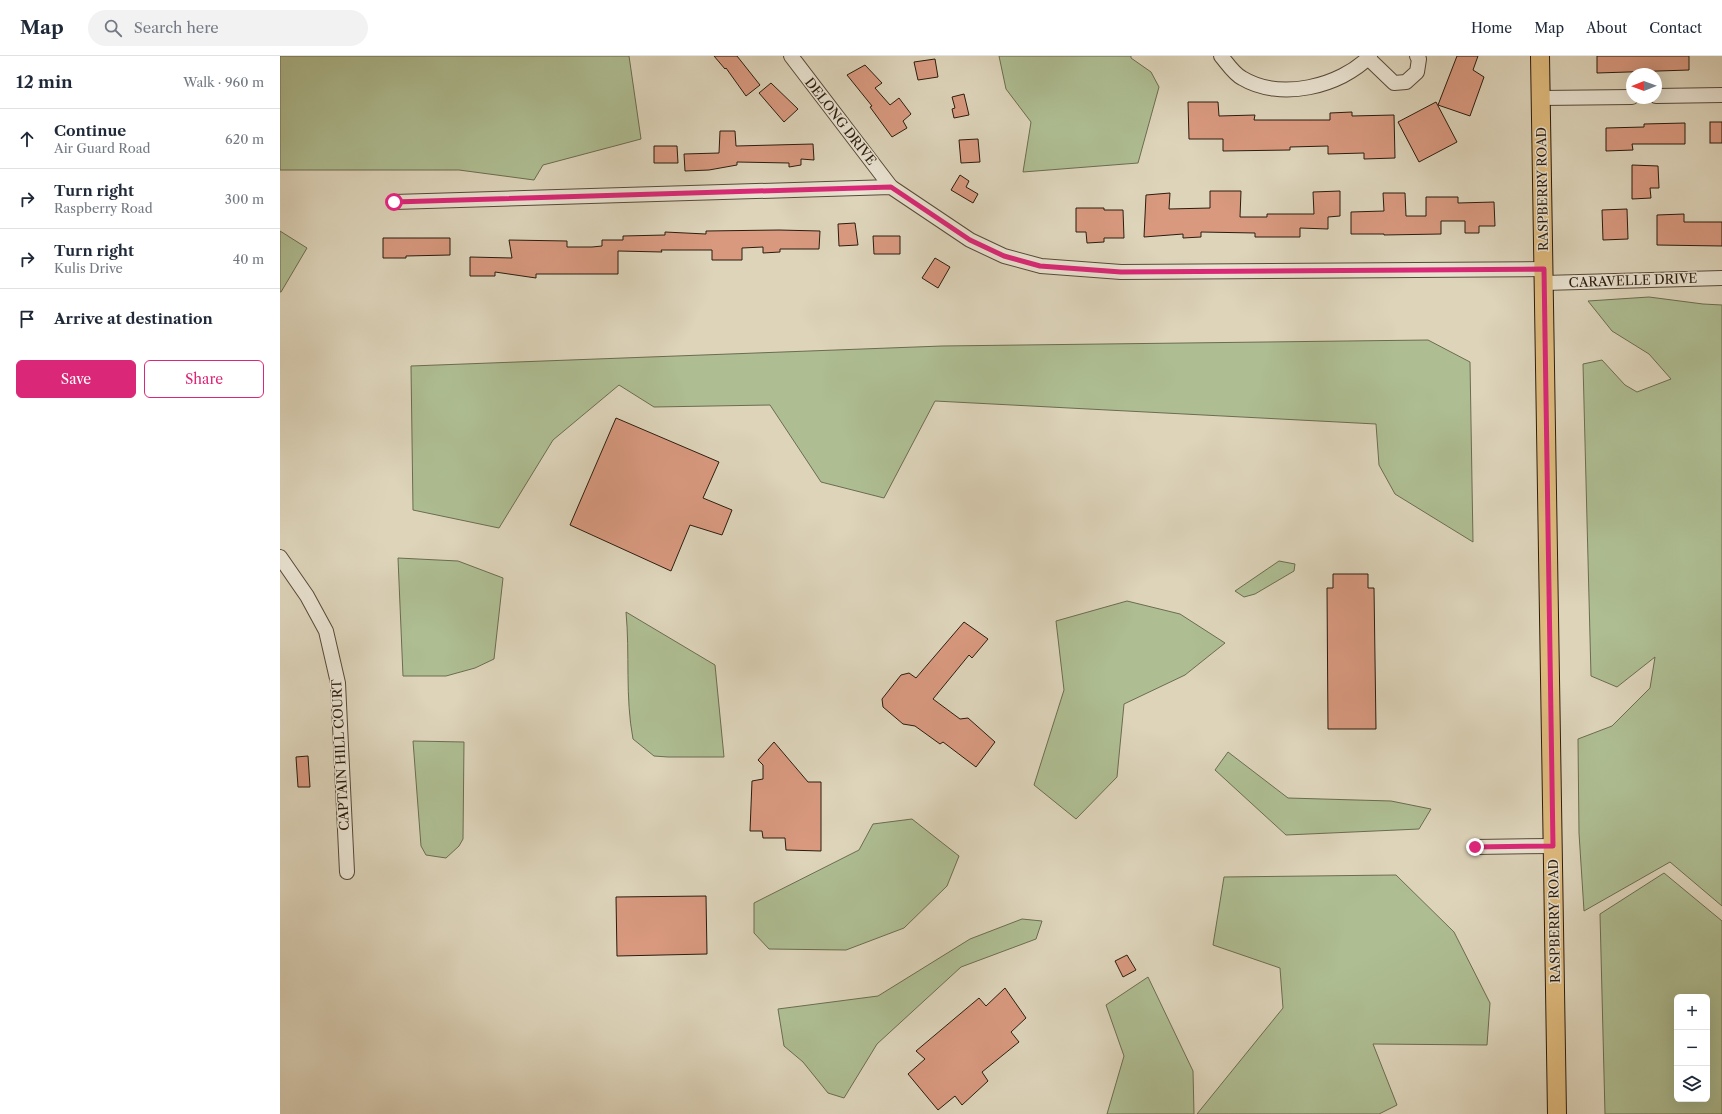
<!DOCTYPE html>
<html lang="en">
<head>
<meta charset="utf-8">
<style>
	:root { --surface:#fff; --page:#f2f2f3; --text:#1f2937; --muted:#747a83; --line:#e0e1e3; --accent:#db2777 }
	body { margin:0; font-family:"Libre Caslon Text",serif; background:var(--page); color:var(--text) }
	.controls { position:absolute; right:12px; bottom:12px; display:grid; overflow:hidden; border-radius:6px; box-shadow:0 4px 16px #0002 }
	.controls button { width:36px; height:36px; display:grid; place-items:center; padding:0; border:0; border-bottom:1px solid var(--line); background:var(--surface); color:var(--text); font:20px sans-serif }
	.compass { position:absolute; left:1346px; top:12px; width:36px; height:36px; border-radius:50%; background:var(--surface); box-shadow:0 4px 16px #0002; rotate:269deg }
	.stop { position:absolute; width:12px; height:12px; margin:-9px; border:3px solid #db2777; border-radius:50%; background:#fff }
	.stop.end { background:#db2777; border-color:#fff; box-shadow:0 1px 4px #0008 }
	.list { margin:0; padding:0; list-style:none }
	h2 { display:flex; justify-content:space-between; align-items:center; height:52px; margin:0; padding:0 16px; font-size:17px }
	h2 small { font-size:13px; font-weight:400; color:var(--muted) }
	.list li { display:grid; grid-template-columns:26px 1fr auto; gap:12px; align-items:center; box-sizing:border-box; height:60px; padding:0 16px; border-top:1px solid var(--line) }
	.list b { display:block; font-size:15px; white-space:nowrap }
	.list p { margin:0; font-size:13px; white-space:nowrap; color:var(--muted) }
	.list em { font-size:13px; font-style:normal; color:var(--muted) }
	.actions { display:flex; gap:8px; padding:12px 16px }
	.actions a { flex:1; padding:9px 0; border:1px solid var(--accent); border-radius:6px; text-align:center; font-size:14px; color:var(--accent) }
	.actions .main { background:var(--accent); color:#fff }
	.icon { flex:none; width:22px; height:22px; fill:none; stroke:currentColor; stroke-width:2; stroke-linecap:round; stroke-linejoin:round }
	.map { position:relative; flex:none; width:1442px; height:1058px; overflow:hidden }
	header { display:flex; align-items:center; gap:24px; box-sizing:border-box; height:56px; padding:0 20px; background:var(--surface); border-bottom:1px solid var(--line) }
	header strong { font-size:19px }
	nav { display:flex; gap:22px; margin-inline-start:auto; font-size:14px }
	.search { width:280px; height:36px; background:var(--page); display:flex; align-items:center; gap:10px; box-sizing:border-box; padding:0 14px; border-radius:22px; color:var(--muted); font-size:15px }
	main { display:flex }
	aside { flex:1; background:var(--surface) }
	.map>svg:first-child { display:block }
	.green { fill:#aebd92; stroke:#6c6c50; fill-rule:evenodd }
	.building { fill:#d8997f; stroke:#2b1c0e }
	.lines { fill:none; stroke-linecap:round; stroke-linejoin:round }
	.minor-casing { stroke:#584a39; stroke-width:16 }
	.major-casing { stroke:#2b1c0e; stroke-width:20 }
	.minor { stroke:#e9e3d2; stroke-width:14 }
	.major { stroke:#deba7d; stroke-width:18 }
	.route { stroke:#db2777; stroke-width:5 }
	.labels { text-anchor:middle; dominant-baseline:central; stroke-width:3; stroke-linejoin:round; paint-order:stroke }
	.street-label { font-size:13px; fill:#2b1c0e; stroke:#e9e3d2 }
</style>
</head>
<body>
<header>
<strong>Map</strong>
<div class="search"><svg class="icon" aria-label="search" viewBox="0 0 24 24"><circle cx="10" cy="10" r="6"/><path d="M15 15l6 6"/></svg>Search here</div>
<nav><a>Home</a><a>Map</a><a>About</a><a>Contact</a></nav>
</header>
<main>
<aside>
<h2>12 min<small>Walk · 960 m</small></h2>
<ul class="list">
<li><svg class="icon" aria-label="ahead" viewBox="0 0 24 24"><path d="M12 20V5M6 11l6-6 6 6"/></svg><div><b>Continue</b><p>Air Guard Road</p></div><em>620 m</em></li>
<li><svg class="icon" aria-label="right" viewBox="0 0 24 24"><path d="M7 20v-9h11M14 6l5 5-5 5"/></svg><div><b>Turn right</b><p>Raspberry Road</p></div><em>300 m</em></li>
<li><svg class="icon" aria-label="right" viewBox="0 0 24 24"><path d="M7 20v-9h11M14 6l5 5-5 5"/></svg><div><b>Turn right</b><p>Kulis Drive</p></div><em>40 m</em></li>
<li><svg class="icon" aria-label="arrive" viewBox="0 0 24 24"><path d="M6 21V4h12l-3 4 3 4H6"/></svg><div><b>Arrive at destination</b></div></li>
</ul>
<div class="actions"><a class="main">Save</a><a>Share</a></div>
</aside>
<div class="map">
<svg width="1442" height="1058" viewBox="0 0 1442 1058">
	<rect width="100%" height="100%" fill="#ddd4ba"/>
	<filter id="stains"><feTurbulence type="fractalNoise" baseFrequency=".005" numOctaves="4"/><feColorMatrix values="0 0 0 0 .2 0 0 0 0 .09 0 0 0 0 .02 0 0 0 .5 -.17"/></filter>
	<radialGradient id="worn" r=".72"><stop offset=".6" stop-color="#630" stop-opacity="0"/><stop offset="1" stop-color="#630" stop-opacity=".3"/></radialGradient>
	<g class="green">
		<polygon points="0,0 349,0 361,83 263,109 254,124 179,114 0,114"/>
		<polygon points="719,0 851,0 851,2 871,16 879,31 858,107 743,116 751,66 726,33"/>
		<polygon points="0,175 27,192 1,236 0,236"/>
		<polygon points="1369,241 1423,248 1442,249 1442,850 1390,806 1304,855 1299,777 1298,683 1332,670 1370,632 1375,601 1337,631 1311,620 1303,308 1322,304 1345,329 1357,336 1391,323 1369,298 1332,275 1308,245"/>
		<polygon points="1148,284 1190,306 1193,486 1115,438 1099,409 1096,368 655,345 604,442 541,426 490,349 374,351 339,329 273,384 219,472 133,454 131,310 662,290"/>
		<polygon points="118,502 178,505 223,522 214,603 195,612 166,620 123,620"/>
		<polygon points="999,505 1015,508 1014,515 975,538 964,541 955,535"/>
		<polygon points="847,545 900,558 945,587 905,619 844,648 837,721 796,763 754,729 784,634 776,565"/>
		<path d="M346 556 435 609 444 701H388L374 700 353 683C345 641 350 598 346 556Z"/>
		<polygon points="133,685 184,686 183,783 179,790 166,802 146,799 141,790"/>
		<polygon points="948,696 1008,742 1111,745 1151,753 1139,773 1006,779 935,714"/>
		<polygon points="632,763 679,800 667,830 624,872 566,894 489,893 474,877 474,847 579,794 593,768"/>
		<path d="M1384 817 1442 865V1058H1325L1320 858ZM1397 941H1427V1043H1397Z"/>
		<polygon points="1116,819 1174,876 1210,947 1207,989 1093,988 1117,1049 1099,1058 917,1058 1003,952 1000,912 933,889 944,821"/>
		<polygon points="742,863 762,865 756,883 681,911 597,988 564,1042 548,1037 523,1006 504,990 498,953 598,940 690,883"/>
		<polygon points="868,921 913,1015 914,1058 827,1058 844,1000 826,949"/>
	</g>
	<g class="building">
		<polygon points="434,0 457,0 480,29 466,40 446,12 445,13"/>
		<polygon points="1177,0 1198,0 1193,14 1204,21 1190,60 1158,49"/>
		<polygon points="1317,0 1409,0 1409,14 1317,17"/>
		<polygon points="655,3 658,21 638,24 634,6"/>
		<polygon points="585,9 602,27 595,32 610,49 619,42 631,58 623,65 627,72 612,81 590,51 592,50 567,19"/>
		<polygon points="491,27 518,53 504,66 479,37"/>
		<polygon points="684,38 689,59 674,62 672,53 675,52 672,41"/>
		<polygon points="908,46 938,46 939,60 975,59 974,64 1050,64 1050,57 1072,56 1072,60 1114,59 1115,102 1084,103 1084,97 1048,98 1048,90 1010,91 1010,94 943,95 943,83 909,83"/>
		<polygon points="1156,46 1177,86 1139,106 1118,66"/>
		<rect x="1430" y="66" width="12" height="21"/>
		<polygon points="1405,67 1405,88 1352,88 1353,94 1326,95 1326,72 1364,71 1364,68"/>
		<polygon points="440,75 455,75 456,90 533,88 534,104 521,103 521,109 509,111 509,107 457,106 457,109 429,114 405,115 404,98 439,97"/>
		<polygon points="698,83 700,106 681,107 679,84"/>
		<polygon points="374,90 397,90 398,107 374,107"/>
		<polygon points="1352,109 1378,110 1379,132 1370,132 1371,142 1352,143"/>
		<polygon points="680,119 689,125 686,131 698,138 693,147 671,134"/>
		<polygon points="930,135 961,135 960,161 987,161 987,158 1034,158 1033,136 1060,135 1060,160 1048,161 1048,173 1020,172 1020,181 975,181 975,177 921,176 921,181 903,182 903,178 864,181 866,139 890,137 889,153 930,152"/>
		<polygon points="1103,137 1125,137 1126,160 1146,160 1146,141 1178,141 1178,147 1214,146 1215,170 1199,170 1199,177 1185,177 1185,165 1161,165 1161,178 1104,179 1104,178 1071,178 1071,156 1104,155"/>
		<polygon points="796,152 824,152 824,154 843,154 844,182 824,182 824,186 807,187 806,176 796,176"/>
		<polygon points="1347,153 1348,183 1323,184 1322,154"/>
		<polygon points="1404,158 1404,166 1442,166 1442,190 1377,189 1377,159"/>
		<polygon points="575,167 578,189 559,190 558,168"/>
		<polygon points="499,174 540,175 539,193 500,193 500,196 483,197 483,191 462,192 462,204 432,204 432,194 381,194 382,196 338,195 338,218 256,218 256,222 215,216 215,220 190,220 190,201 232,202 229,184 287,185 287,191 312,191 322,190 322,184 343,184 343,180 385,179 385,176 426,178 426,175"/>
		<polygon points="593,180 620,180 620,198 594,198"/>
		<polygon points="103,182 170,182 170,199 126,200 126,202 103,202"/>
		<polygon points="655,202 670,211 658,232 642,222"/>
		<polygon points="336,362 439,406 423,442 452,454 442,479 410,469 391,515 290,469"/>
		<polygon points="1053,518 1088,518 1088,532 1094,532 1096,673 1048,673 1047,532 1053,532"/>
		<polygon points="684,566 708,583 692,602 689,599 653,643 680,663 688,662 715,686 696,711 663,686 660,688 635,670 623,668 603,651 602,643 621,619 629,617 636,622"/>
		<polygon points="494,686 528,726 541,726 541,795 506,794 505,782 483,782 482,775 470,775 472,725 483,723 483,709 478,704"/>
		<polygon points="28,700 30,731 18,731 16,701"/>
		<polygon points="426,840 427,898 337,900 336,841"/>
		<polygon points="847,899 856,914 843,921 835,905"/>
		<polygon points="725,932 746,962 731,976 739,986 702,1016 708,1025 682,1049 675,1040 658,1054 628,1018 645,1003 636,995 699,942 706,950"/>
	</g>
	<g class="lines">
		<defs>
			<g id="minor">
				<polyline points="511,0 611,131"/>
				<path d="M941 0C947 7 954 18 962 22 1000 45 1060 31 1090 0"/>
				<polyline points="1088,2 1114,27 1126,26 1137,16 1139,3 1137,0"/>
				<polyline points="1376,40 1442,39"/>
				<polyline points="1261,42 1352,41"/>
				<polyline points="114,146 611,131 690,184 724,200 761,210 841,216 1264,213"/>
				<polyline points="1264,227 1442,222"/>
				<polyline points="0,501 27,540 46,575 58,627 67,816"/>
				<polyline points="1195,791 1273,790"/>
			</g>
			<polyline id="major" points="1260,0 1277,1058"/>
		</defs>
		<use href="#minor" class="minor-casing"/>
		<use href="#major" class="major-casing"/>
		<use href="#minor" class="minor"/>
		<use href="#major" class="major"/>
	</g>
	<g class="lines">
		<polyline class="route" points="114,146 611,131 690,184 724,200 760,210 841,216 1264,213 1273,790 1195,791"/>
	</g>
	<g class="labels">
		<g class="street-label">
			<text transform="translate(561 65) rotate(52)">DELONG DRIVE</text>
			<text transform="translate(1262 133) rotate(-91)">RASPBERRY ROAD</text>
			<text transform="translate(1353 224) rotate(-2)">CARAVELLE DRIVE</text>
			<text transform="translate(60 699) rotate(-93)">CAPTAIN HILL COURT</text>
			<text transform="translate(1274 865) rotate(-91)">RASPBERRY ROAD</text>
		</g>
	</g>
	<rect width="100%" height="100%" filter="url(#stains)"/>
	<rect width="100%" height="100%" fill="url(#worn)"/>
</svg>
<div class="controls">
<button>+</button>
<button>−</button>
<button><svg class="icon" aria-label="layers" viewBox="0 0 24 24"><path d="M12 4l9 5-9 5-9-5zM3 14l9 5 9-5"/></svg></button>
</div>
<svg class="compass" viewBox="-18 -18 36 36"><path d="M0-13l5 13h-10z" fill="#e53935"/><path d="M0 13l5-13h-10z" fill="#747a83"/></svg>
<div class="stop" style="left:114px;top:146px"></div>
<div class="stop end" style="left:1195px;top:791px"></div>
</div>
</main>
</body>
</html>
